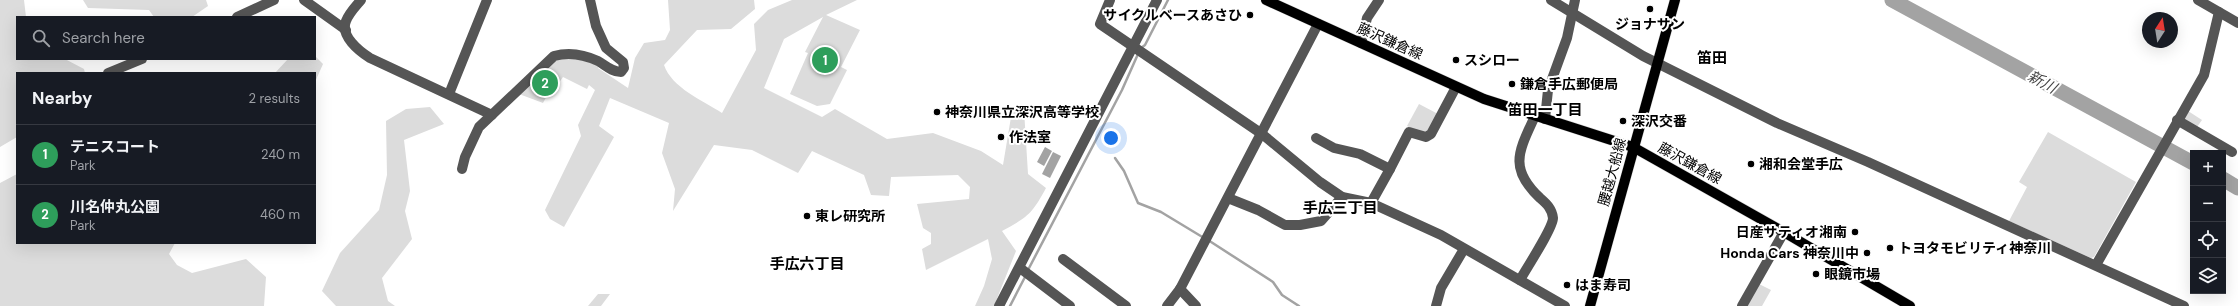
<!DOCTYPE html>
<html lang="en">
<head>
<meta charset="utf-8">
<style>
	:root { --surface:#171b24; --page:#242831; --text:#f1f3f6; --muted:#9ea1a6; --line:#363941; --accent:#858687 }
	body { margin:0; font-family:"DM Sans","Noto Sans JP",sans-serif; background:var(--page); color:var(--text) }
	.controls { position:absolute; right:12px; bottom:12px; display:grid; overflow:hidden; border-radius:0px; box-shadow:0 4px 16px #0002 }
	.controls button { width:36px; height:36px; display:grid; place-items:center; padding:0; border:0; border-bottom:1px solid var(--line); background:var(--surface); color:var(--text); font:20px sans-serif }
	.compass { position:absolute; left:2142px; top:12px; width:36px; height:36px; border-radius:50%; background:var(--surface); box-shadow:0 4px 16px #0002; rotate:12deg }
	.you { position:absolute; left:1111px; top:138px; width:14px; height:14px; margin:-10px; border:3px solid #fff; border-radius:50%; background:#1a73e8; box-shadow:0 0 0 6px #1a73e833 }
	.badge { display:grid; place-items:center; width:26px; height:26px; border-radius:50%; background:var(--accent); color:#fff; font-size:13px; font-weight:700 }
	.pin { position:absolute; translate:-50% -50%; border:2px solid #fff; box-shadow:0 1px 4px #0006 }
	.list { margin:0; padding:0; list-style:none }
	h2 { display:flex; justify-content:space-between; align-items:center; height:52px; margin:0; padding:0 16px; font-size:17px }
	h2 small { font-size:13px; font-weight:400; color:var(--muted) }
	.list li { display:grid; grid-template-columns:26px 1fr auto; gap:12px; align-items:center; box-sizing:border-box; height:60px; padding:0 16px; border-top:1px solid var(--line) }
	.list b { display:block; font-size:15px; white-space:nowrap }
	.list p { margin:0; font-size:13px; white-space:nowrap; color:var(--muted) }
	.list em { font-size:13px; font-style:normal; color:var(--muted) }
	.icon { flex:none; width:22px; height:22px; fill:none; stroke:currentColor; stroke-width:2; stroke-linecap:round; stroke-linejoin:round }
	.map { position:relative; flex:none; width:2238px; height:306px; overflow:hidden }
	.search { position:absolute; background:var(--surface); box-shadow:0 4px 16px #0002; left:16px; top:16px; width:300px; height:44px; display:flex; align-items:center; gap:10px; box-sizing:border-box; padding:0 14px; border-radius:0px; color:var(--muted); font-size:15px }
	.panel { position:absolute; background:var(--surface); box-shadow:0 4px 16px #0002; left:16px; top:72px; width:300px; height:172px; border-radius:0px }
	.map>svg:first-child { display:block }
	.green { fill:#dcdcdc }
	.water { fill:#a3a3a3 }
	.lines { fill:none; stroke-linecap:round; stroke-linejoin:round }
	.stream { stroke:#a3a3a3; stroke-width:2.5 }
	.river { stroke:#a3a3a3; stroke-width:15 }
	.major-casing { stroke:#dbdbdb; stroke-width:11 }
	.minor { stroke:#555; stroke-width:10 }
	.major { stroke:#000; stroke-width:10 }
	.poi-dot { fill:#000; stroke:#fff; stroke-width:1.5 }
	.labels { text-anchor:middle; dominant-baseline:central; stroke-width:4; stroke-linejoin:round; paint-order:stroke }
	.poi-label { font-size:14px; font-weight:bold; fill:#000; stroke:#fff; text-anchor:start }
	.street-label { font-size:14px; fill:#000; stroke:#fff }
	.neighbourhood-label { font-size:15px; font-weight:bold; fill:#000; stroke:#fff }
	.water-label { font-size:15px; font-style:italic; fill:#444; stroke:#fff }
</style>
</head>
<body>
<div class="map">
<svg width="2238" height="306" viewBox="0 0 2238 306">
	<rect width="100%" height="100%" fill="#fff"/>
	<g class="green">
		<polygon points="0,0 24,0 26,17 17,17 17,59 65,59 84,69 85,73 17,73 17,137 0,147"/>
		<polygon points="83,0 206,0 208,6 192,17 154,17 149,10 88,8"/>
		<path d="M668 0H754L755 9 731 29 697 30 664 65C672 88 702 100 722 113L756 50 754 24 768 10 792 0H857L826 15 860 30 841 67 847 70 830 104 817 106 790 94 808 53 805 52 823 17 784 39 764 88 822 117 835 109 887 139 933 133 981 151 1003 165 1012 111 1024 110 1028 174 1046 188C1032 214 1028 217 1002 231L1016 251 994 306H975L984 286 992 259 988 239 926 270 922 249 931 244V233L923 228 917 204 969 199 970 187 958 175 891 177 889 196 871 195 864 175 812 151 798 173 752 150 714 145 673 211 675 189 662 153 669 123 610 98 599 126 614 137 564 227 550 219 545 210 581 136 578 125 595 90 589 85 587 89 563 77 554 90 549 92 543 103 519 94 558 58 580 59 599 66 598 68 628 88 635 58 644 43 665 40 670 30Z"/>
		<polygon points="315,56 323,64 315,82 315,73 275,73 288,59 315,59"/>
		<polygon points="1419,104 1440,115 1431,131 1420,133 1407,126"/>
		<polygon points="430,107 444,124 404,140 410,191 405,211 412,239 382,278 388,301 395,306 336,306 322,291 340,253 379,210 387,175 386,121 406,109"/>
		<polygon points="2188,111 2202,120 2197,127 2183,119"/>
		<polygon points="2048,132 2136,182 2094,257 2091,258 2009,221 2027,187 2019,182"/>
		<polygon points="17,174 17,243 175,243 169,254 177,265 192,273 246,259 266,277 264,306 0,306 0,183"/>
		<polygon points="1759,284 1771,290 1762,306 1746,306"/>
		<polygon points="598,294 610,294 601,306 588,306"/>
	</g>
	<g class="water">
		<polygon points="1045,147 1052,151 1044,166 1037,162"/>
		<polygon points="1053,152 1061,156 1050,178 1042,174"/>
	</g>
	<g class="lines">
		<g class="stream">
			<polyline points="1141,48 1145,45 1168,0"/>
			<polyline points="1115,158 1124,171 1138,203 1161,212 1204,238"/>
			<polyline points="1208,240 1273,282 1282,295 1299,306"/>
			<polyline points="1028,270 1122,90 1138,54"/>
			<polyline points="1010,306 1026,275"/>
		</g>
		<g class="river">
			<polyline points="1892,0 2193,163"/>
			<polyline points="2223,179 2238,188"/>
		</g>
		<defs>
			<g id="major">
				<polyline points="1266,0 1484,99 1633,147 1782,231 1910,306"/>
				<polyline points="1590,306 1675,0"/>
			</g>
		</defs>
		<use href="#major" class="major-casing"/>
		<g class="minor">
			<polyline points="304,0 346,30"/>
			<path d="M361 0C356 6 349 13 346 21 340 36 359 51 370 58L492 115"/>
			<polyline points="1110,0 1100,24 1262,134 1320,182 1342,197 1371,203 1441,235 1565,306"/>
			<polyline points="1551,0 1643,56 1777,123 1868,162 2184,306"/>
			<polyline points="2198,0 2238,23"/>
			<polyline points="237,17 274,0"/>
			<polyline points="1361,43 1367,18 1379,0"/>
			<polyline points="108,73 142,59"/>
			<polyline points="449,94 487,0"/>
			<polyline points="1545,119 1548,90 1567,38 1575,0"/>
			<polyline points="2177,120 2232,152"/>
			<polyline points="1316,138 1334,148 1360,154 1390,169 1371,203"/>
			<path d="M462 169 465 157 479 127 554 56C568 52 583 54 598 61 605 65 612 72 621 72L624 68 623 62 606 48 596 26 590 0"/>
			<polyline points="1390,169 1409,132 1426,137 1431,134 1456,87"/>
			<polyline points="1228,198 1258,210 1285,225 1300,225 1321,221 1342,197"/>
			<polyline points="1063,259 1126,306"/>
			<polyline points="2096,265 2204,75 2219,12"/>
			<polyline points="1020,268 1070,306"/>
			<path d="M1520 280C1526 269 1553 228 1553 218 1552 209 1547 204 1540 198 1508 168 1519 151 1535 116"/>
			<polyline points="1180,289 1196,306"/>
			<polyline points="999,306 1157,0"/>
			<polyline points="1167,306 1180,289 1318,24"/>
			<polyline points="1436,306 1441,288 1464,249"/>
			<polyline points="1742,306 1784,232"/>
		</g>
		<use href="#major" class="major"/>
	</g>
	<g class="poi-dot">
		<circle cx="1650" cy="9" r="4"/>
		<circle cx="1250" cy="15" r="4"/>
		<circle cx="1456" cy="60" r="4"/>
		<circle cx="1512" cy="84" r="4"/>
		<circle cx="937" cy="112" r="4"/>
		<circle cx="1623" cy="121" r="4"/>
		<circle cx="1001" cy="137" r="4"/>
		<circle cx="1751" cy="164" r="4"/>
		<circle cx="807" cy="216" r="4"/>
		<circle cx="1855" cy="232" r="4"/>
		<circle cx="1890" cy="248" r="4"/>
		<circle cx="1867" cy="253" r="4"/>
		<circle cx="1816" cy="274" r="4"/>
		<circle cx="1567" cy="285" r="4"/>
	</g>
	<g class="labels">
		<g class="poi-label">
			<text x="1242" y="15" text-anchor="end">サイクルベースあさひ</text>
			<text x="1650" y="24" text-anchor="middle">ジョナサン</text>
			<text x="1464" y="60">スシロー</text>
			<text x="1520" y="84">鎌倉手広郵便局</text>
			<text x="945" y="112">神奈川県立深沢高等学校</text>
			<text x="1631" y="121">深沢交番</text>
			<text x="1009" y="137">作法室</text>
			<text x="1759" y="164">湘和会堂手広</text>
			<text x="815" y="216">東レ研究所</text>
			<text x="1847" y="232" text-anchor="end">日産サティオ湘南</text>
			<text x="1898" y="248">トヨタモビリティ神奈川</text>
			<text x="1859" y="253" text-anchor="end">Honda Cars 神奈川中</text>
			<text x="1824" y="274">眼鏡市場</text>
			<text x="1575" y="285">はま寿司</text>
		</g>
		<g class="street-label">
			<text transform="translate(1390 41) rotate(24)">藤沢鎌倉線</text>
			<text transform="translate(1690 163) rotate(29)">藤沢鎌倉線</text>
			<text transform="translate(1612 172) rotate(-75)">腰越大船線</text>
		</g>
		<g class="neighbourhood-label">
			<text x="1712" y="58">笛田</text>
			<text x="1545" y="110">笛田一丁目</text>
			<text x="1340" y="208">手広三丁目</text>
			<text x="807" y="264">手広六丁目</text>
		</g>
		<g class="water-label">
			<text transform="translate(2042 82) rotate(28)">新川</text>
		</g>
	</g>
</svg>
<div class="controls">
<button>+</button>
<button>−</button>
<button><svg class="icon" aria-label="locate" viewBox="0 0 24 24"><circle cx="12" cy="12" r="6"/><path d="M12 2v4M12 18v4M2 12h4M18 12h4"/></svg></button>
<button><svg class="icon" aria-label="layers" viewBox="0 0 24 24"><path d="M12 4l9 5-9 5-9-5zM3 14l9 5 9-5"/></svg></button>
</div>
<svg class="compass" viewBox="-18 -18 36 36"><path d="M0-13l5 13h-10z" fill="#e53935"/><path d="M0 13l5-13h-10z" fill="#9ea1a6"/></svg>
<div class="you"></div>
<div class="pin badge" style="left:825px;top:60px;background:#2e9e5b">1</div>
<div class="pin badge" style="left:545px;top:83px;background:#2e9e5b">2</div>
<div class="search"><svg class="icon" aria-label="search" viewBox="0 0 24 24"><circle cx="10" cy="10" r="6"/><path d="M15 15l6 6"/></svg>Search here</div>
<section class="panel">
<h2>Nearby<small>2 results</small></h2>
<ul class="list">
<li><span class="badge" style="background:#2e9e5b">1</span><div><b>テニスコート</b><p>Park</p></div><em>240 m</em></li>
<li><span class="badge" style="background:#2e9e5b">2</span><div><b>川名仲丸公園</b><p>Park</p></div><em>460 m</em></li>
</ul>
</section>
</div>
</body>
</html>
